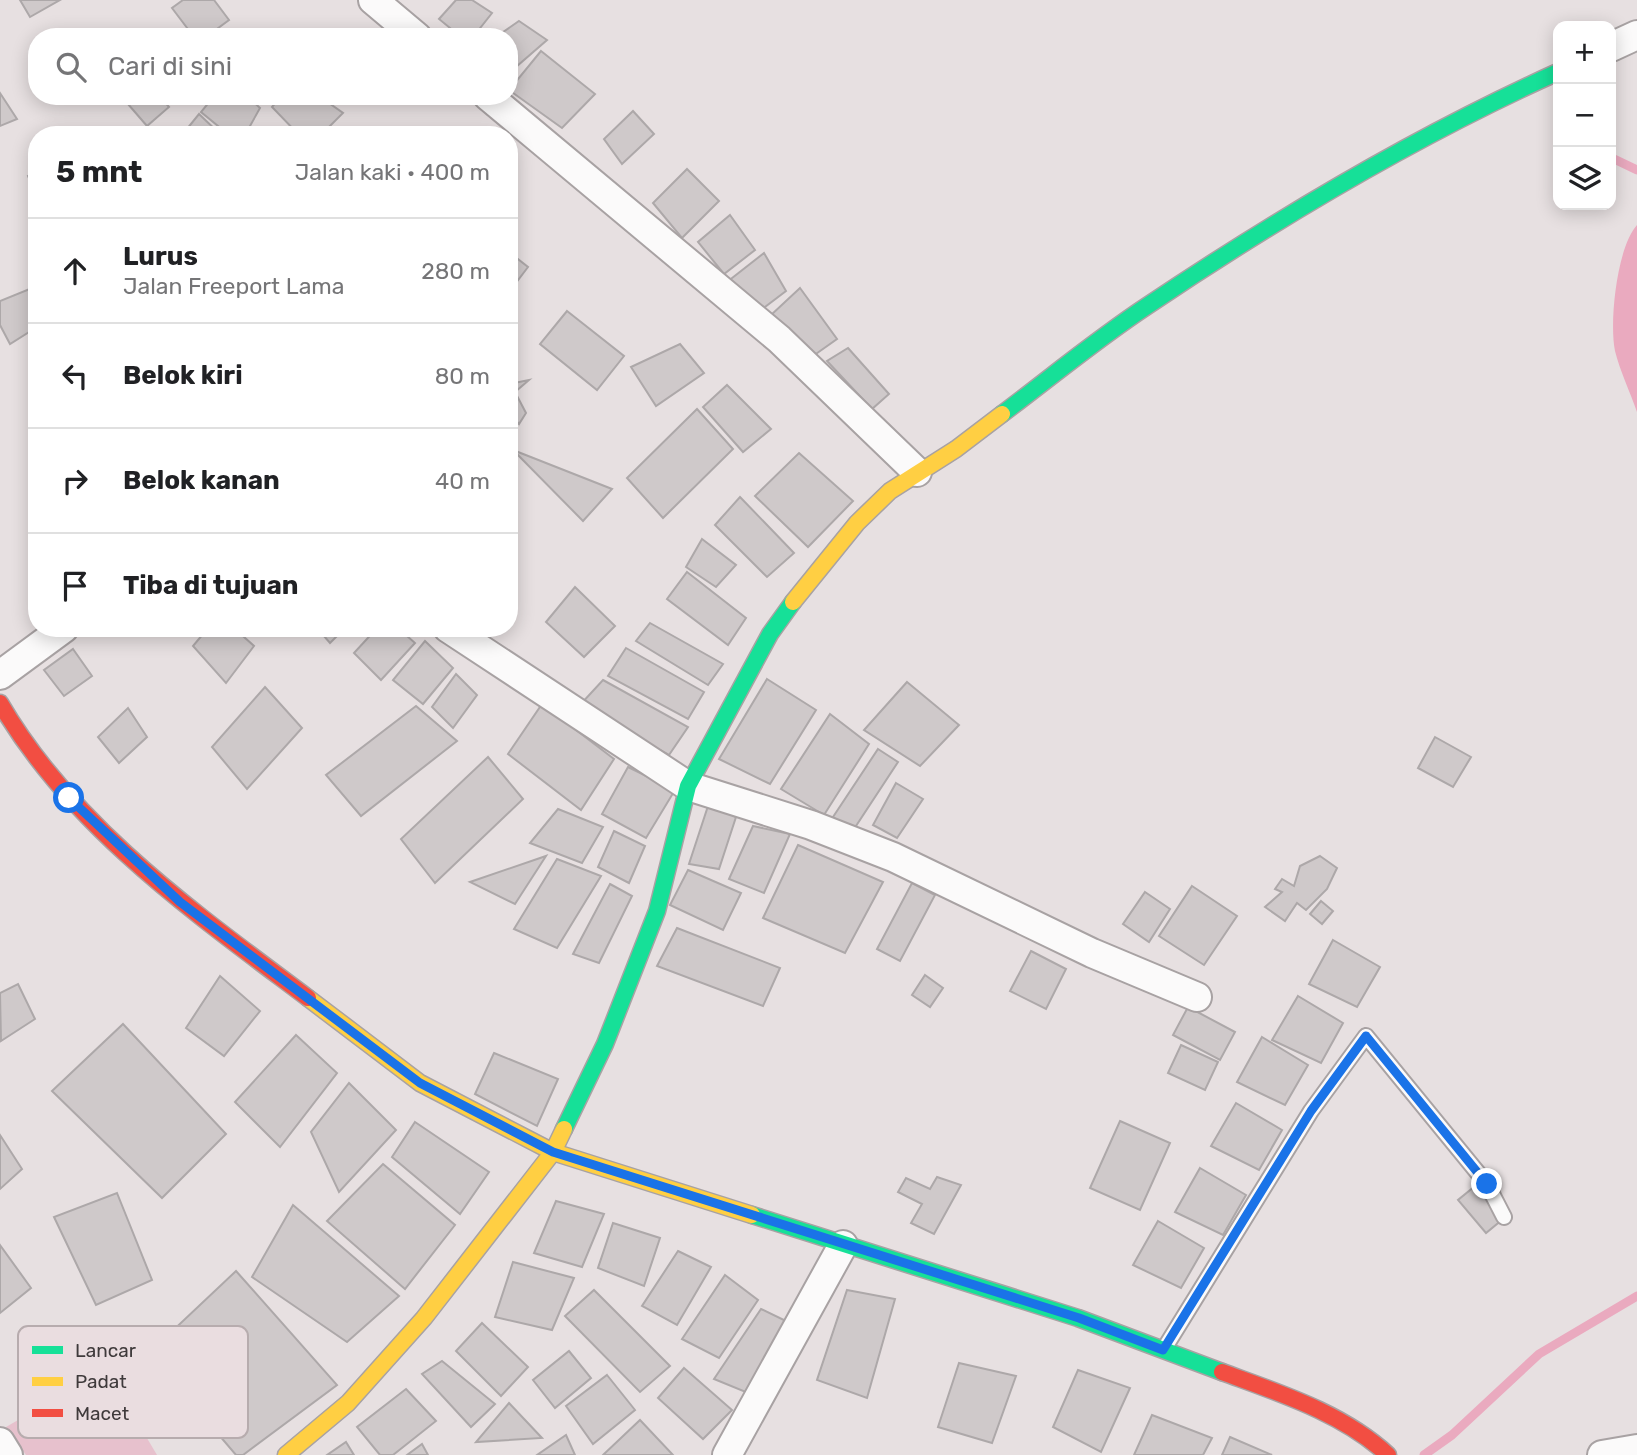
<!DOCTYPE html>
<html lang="id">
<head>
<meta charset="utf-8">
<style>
	:root { --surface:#fff; --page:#f2f2f2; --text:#202124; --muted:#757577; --line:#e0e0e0 }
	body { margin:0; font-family:Rubik,sans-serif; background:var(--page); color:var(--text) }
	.controls { position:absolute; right:21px; top:21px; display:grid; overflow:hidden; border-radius:14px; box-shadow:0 4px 18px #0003 }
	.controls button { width:63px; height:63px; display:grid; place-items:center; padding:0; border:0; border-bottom:2px solid var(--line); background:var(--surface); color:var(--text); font:35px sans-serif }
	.stop { position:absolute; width:21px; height:21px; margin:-16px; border:5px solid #1a73e8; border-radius:50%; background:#fff }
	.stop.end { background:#1a73e8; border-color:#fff; box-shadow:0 2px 7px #0008 }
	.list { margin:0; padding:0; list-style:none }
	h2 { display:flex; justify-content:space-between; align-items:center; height:91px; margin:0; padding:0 28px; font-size:30px }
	h2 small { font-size:23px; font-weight:400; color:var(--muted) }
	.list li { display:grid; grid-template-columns:46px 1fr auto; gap:21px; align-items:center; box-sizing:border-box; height:105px; padding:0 28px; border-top:2px solid var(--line) }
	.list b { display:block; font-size:26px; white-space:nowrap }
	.list p { margin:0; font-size:23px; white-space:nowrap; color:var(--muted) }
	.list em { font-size:23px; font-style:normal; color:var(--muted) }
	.icon { flex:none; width:38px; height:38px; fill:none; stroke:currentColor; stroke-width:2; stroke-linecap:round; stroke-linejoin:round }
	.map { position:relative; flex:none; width:1637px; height:1455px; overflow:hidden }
	.search { position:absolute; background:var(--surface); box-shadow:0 4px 18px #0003; left:28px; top:28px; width:490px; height:77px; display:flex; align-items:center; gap:18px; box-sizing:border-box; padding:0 24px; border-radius:28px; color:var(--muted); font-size:26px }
	.panel { position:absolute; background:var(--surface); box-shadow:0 4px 18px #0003; left:28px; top:126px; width:490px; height:511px; border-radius:28px }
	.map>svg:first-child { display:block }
	.green { fill:#e7c1cd }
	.water { fill:#eaaabf }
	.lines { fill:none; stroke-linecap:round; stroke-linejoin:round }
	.stream { stroke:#eaaabf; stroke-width:9 }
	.building { fill:#cfc9ca; stroke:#ada8a9; stroke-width:2 }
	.lane-casing { stroke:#a8a2a3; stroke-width:18 }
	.street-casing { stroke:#a8a2a3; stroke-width:32 }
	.fast-casing { stroke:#a8a2a3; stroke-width:19 }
	.slow-casing { stroke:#a8a2a3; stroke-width:19 }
	.jam-casing { stroke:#a8a2a3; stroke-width:19 }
	.lane { stroke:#fbfafa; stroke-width:14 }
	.street { stroke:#fbfafa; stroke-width:28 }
	.fast { stroke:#16e098; stroke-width:16 }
	.slow { stroke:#ffcf43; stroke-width:16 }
	.jam { stroke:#f24e42; stroke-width:16 }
	.route { stroke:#1a73e8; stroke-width:9 }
	.key { fill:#eadde0; stroke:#b7acae; stroke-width:2 }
	.key-label { font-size:19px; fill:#3f3a3b }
</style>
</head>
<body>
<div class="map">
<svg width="1637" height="1455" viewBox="0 0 1637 1455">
	<rect width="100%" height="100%" fill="#e7e0e1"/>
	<polygon class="green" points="106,1369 157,1455 26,1455 6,1427"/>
	<path class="water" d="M1637 225V412C1630 392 1620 371 1615 351 1609 322 1617 247 1637 225Z"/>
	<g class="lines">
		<g class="stream">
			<polyline points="1612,158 1637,170"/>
			<polyline points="1424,1455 1452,1435 1539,1354 1637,1296"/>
		</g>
	</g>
	<g class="building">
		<polygon points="20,0 60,0 30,17"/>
		<polygon points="183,0 214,0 229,20 206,37 194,37 172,8"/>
		<polygon points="456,0 472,0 492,13 473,37 461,37 439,19"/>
		<polygon points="519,21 547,40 509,73 509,37 496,37"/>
		<polygon points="541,51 595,94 562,128 509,90"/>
		<polygon points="0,93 17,119 0,126"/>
		<polygon points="121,96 160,96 169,107 147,126"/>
		<polygon points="214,96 247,96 260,108 245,135 229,135 201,112"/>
		<polygon points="281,96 319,96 343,113 321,135 299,135 272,107"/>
		<polygon points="633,111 654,134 622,164 604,139"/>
		<polygon points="199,114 221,135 182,135"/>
		<polygon points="687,169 719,201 682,238 653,203"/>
		<polygon points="37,171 37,197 28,176"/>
		<polygon points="730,215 755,250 724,274 698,242"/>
		<polygon points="509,252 528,267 509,292"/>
		<polygon points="764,253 786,291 761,310 727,282"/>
		<polygon points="37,286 37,327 10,344 0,325 0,301"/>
		<polygon points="800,288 837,339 813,356 771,315"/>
		<polygon points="567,311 624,356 597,390 540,344"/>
		<polygon points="680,344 704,373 656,406 631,367"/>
		<polygon points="848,348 889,394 872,409 827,361"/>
		<polygon points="529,380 515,392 526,413 519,424 509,413 509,384"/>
		<polygon points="727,385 771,429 743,452 703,407"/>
		<polygon points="697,409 733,449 663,518 627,478"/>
		<polygon points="513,450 612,489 583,521"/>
		<polygon points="799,453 853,501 808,547 755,496"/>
		<polygon points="740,497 794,553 767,577 715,525"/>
		<polygon points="702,539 736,565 716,587 686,567"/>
		<polygon points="687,572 746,618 728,645 667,599"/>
		<polygon points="575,587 615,626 584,657 546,622"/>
		<polygon points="650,623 723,664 708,685 636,641"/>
		<polygon points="208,628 234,628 254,646 226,683 193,646"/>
		<polygon points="317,628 345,628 330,643"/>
		<polygon points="377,628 398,628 415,643 381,680 354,653"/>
		<polygon points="425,641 453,668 423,704 393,680"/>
		<polygon points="626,648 704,692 688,719 608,676"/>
		<polygon points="73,649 92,676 64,696 44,670"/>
		<polygon points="456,674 477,695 453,728 432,707"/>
		<polygon points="767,679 816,710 770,784 719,759"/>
		<polygon points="603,680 688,727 669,755 579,706"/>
		<polygon points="907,682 959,725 920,766 864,730"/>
		<polygon points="265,687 302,728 247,789 212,747"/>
		<polygon points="542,704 614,759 581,810 508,754"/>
		<polygon points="416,706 457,741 361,816 326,775"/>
		<polygon points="128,708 147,737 119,763 98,737"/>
		<polygon points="830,714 869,744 824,815 781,789"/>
		<polygon points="1435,737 1471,757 1453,787 1418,768"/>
		<polygon points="878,749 898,762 852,832 833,817"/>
		<polygon points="488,757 523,799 435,883 401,839"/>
		<polygon points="628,767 675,790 646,838 602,814"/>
		<polygon points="896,783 923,799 897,838 873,825"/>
		<polygon points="709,803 736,817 719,869 689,864"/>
		<polygon points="558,809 603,827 582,863 530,843"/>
		<polygon points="753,826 790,834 764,893 729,879"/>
		<polygon points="614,831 645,846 629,883 598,867"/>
		<polygon points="798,845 883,882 845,953 763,918"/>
		<polygon points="546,856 515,904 470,882"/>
		<polygon points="1320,856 1337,868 1327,889 1306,910 1297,903 1285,921 1265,907 1282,892 1275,889 1282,879 1294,886 1300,866"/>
		<polygon points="557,859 601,876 557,948 514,929"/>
		<polygon points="688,870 741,893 723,930 670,905"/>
		<polygon points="912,883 935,895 900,961 877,949"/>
		<polygon points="610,884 632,896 599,963 573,954"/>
		<polygon points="1192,886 1237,916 1204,965 1159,936"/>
		<polygon points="1145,892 1170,909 1149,942 1123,924"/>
		<polygon points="1321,901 1333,911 1322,924 1310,914"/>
		<polygon points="677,928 780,968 763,1006 657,966"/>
		<polygon points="1333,940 1380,967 1357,1007 1309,984"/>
		<polygon points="1031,951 1066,969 1046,1009 1010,991"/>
		<polygon points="925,975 943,988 930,1007 912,995"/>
		<polygon points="220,976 260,1011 224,1056 186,1028"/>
		<polygon points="18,984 35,1019 1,1041 0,993"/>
		<polygon points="1298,996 1343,1023 1321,1063 1272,1040"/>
		<polygon points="1188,1007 1235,1032 1220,1060 1173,1035"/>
		<polygon points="123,1024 226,1134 162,1198 52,1091"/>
		<polygon points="296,1035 337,1073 280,1147 235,1102"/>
		<polygon points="1262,1037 1308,1065 1285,1105 1237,1082"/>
		<polygon points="1181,1045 1218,1062 1205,1090 1168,1073"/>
		<polygon points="494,1053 558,1079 537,1126 475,1094"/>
		<polygon points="349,1083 396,1130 339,1192 311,1132"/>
		<polygon points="1236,1103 1282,1130 1259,1170 1211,1146"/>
		<polygon points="1120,1121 1170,1143 1140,1210 1090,1188"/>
		<polygon points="415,1122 489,1172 460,1214 392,1157"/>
		<polygon points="0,1135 22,1169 0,1189"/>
		<polygon points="383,1164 455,1225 405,1289 327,1221"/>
		<polygon points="1200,1168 1246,1195 1223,1235 1175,1212"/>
		<polygon points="937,1177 961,1185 934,1234 911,1223 922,1204 898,1192 906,1178 930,1189"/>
		<polygon points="1480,1182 1503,1219 1486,1233 1458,1200"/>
		<polygon points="117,1193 152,1280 96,1305 54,1217"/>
		<polygon points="556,1201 604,1214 582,1267 534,1253"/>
		<polygon points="293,1205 399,1296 347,1342 252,1277"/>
		<polygon points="1158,1221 1204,1248 1181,1288 1133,1265"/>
		<polygon points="613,1223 660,1238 644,1286 598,1268"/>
		<polygon points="0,1245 31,1288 0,1313"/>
		<polygon points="678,1251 711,1267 677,1325 642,1306"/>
		<polygon points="513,1262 574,1278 552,1330 495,1317"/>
		<polygon points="236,1271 337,1385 243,1455 236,1455 149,1353"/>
		<polygon points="725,1275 758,1300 719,1358 682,1339"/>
		<polygon points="594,1290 670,1366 640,1392 565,1316"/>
		<polygon points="847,1290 895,1299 867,1398 817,1380"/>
		<polygon points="761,1309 786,1321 753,1395 714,1379"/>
		<polygon points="482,1323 528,1367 501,1396 456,1351"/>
		<polygon points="569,1351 591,1378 555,1408 533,1380"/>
		<polygon points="442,1361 495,1404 471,1427 422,1374"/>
		<polygon points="959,1363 1016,1376 992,1443 938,1427"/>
		<polygon points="684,1368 732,1410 703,1439 658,1398"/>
		<polygon points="1078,1370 1130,1388 1101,1452 1053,1427"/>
		<polygon points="607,1375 635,1410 593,1444 566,1406"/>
		<polygon points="406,1389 436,1421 393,1455 380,1455 357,1427"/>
		<polygon points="509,1403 542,1438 476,1442"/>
		<polygon points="1152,1415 1212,1438 1203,1455 1134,1455"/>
		<polygon points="640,1420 673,1455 603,1455"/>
		<polygon points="566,1435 575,1455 537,1455"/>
		<polygon points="1230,1437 1272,1455 1222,1455"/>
		<polygon points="346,1442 354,1455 327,1455"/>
		<polygon points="422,1444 428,1455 407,1455"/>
	</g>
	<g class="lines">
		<defs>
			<polyline id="lane" points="1164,1349 1311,1111 1366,1036 1487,1184 1504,1217"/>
			<g id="street">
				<polyline points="373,0 417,37"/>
				<polyline points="1611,47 1637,35"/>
				<polyline points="488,96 779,339 917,472"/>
				<polyline points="448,628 688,786 811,825 893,857 1092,953 1197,997"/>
				<polyline points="0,675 64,628"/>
				<polyline points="0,1442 8,1455"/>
				<polyline points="727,1455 843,1245"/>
				<polyline points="1602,1455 1637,1449"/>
			</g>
			<g id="fast">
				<path d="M1002 414C1050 378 1097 339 1147 306 1278 218 1414 137 1558 72"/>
				<polyline points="564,1129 605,1044 657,911 688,786 770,634 793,602"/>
				<polyline points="752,1215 1078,1318 1222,1372"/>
			</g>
			<g id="slow">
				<polyline points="793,602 857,523 890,491 956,449 1002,414"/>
				<polyline points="308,998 420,1083 553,1152 752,1215"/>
				<polyline points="286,1455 348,1403 424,1318 553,1152 564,1129"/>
			</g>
			<g id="jam">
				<path d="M0 703C72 827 195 913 308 998"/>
				<path d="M1222 1372C1279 1393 1343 1413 1388 1455"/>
			</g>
		</defs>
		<use href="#lane" class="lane-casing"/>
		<use href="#street" class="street-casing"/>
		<use href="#fast" class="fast-casing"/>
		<use href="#slow" class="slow-casing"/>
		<use href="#jam" class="jam-casing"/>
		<use href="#lane" class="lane"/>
		<use href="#street" class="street"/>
		<use href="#fast" class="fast"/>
		<use href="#slow" class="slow"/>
		<use href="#jam" class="jam"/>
	</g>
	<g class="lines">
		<polyline class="route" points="69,798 180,902 420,1083 553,1152 1079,1318 1163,1350 1311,1111 1366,1036 1487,1184"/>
	</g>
	<rect x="18" y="1326" width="230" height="112" rx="10" class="key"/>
	<rect x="32" y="1346" width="31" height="8" fill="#16e098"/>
	<rect x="32" y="1377" width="31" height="9" fill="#ffcf43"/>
	<rect x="32" y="1409" width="31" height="8" fill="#f24e42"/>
	<g class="key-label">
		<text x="75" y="1357">Lancar</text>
		<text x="75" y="1388">Padat</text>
		<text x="75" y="1420">Macet</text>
	</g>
</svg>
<div class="controls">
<button>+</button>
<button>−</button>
<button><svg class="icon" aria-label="layers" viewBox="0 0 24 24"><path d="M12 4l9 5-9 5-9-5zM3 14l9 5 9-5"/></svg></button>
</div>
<div class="stop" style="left:69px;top:798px"></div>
<div class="stop end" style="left:1487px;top:1184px"></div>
<div class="search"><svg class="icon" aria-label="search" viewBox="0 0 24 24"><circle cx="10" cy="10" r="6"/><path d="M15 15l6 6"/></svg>Cari di sini</div>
<section class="panel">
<h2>5 mnt<small>Jalan kaki · 400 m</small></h2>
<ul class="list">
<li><svg class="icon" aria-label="ahead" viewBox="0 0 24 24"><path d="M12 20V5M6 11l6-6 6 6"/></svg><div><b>Lurus</b><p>Jalan Freeport Lama</p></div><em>280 m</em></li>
<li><svg class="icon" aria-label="left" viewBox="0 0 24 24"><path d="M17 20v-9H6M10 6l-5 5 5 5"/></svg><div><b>Belok kiri</b></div><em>80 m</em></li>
<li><svg class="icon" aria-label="right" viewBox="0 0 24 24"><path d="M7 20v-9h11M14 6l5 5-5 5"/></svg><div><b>Belok kanan</b></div><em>40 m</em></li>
<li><svg class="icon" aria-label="arrive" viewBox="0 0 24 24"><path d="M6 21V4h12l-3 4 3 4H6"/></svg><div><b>Tiba di tujuan</b></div></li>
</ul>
</section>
</div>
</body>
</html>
